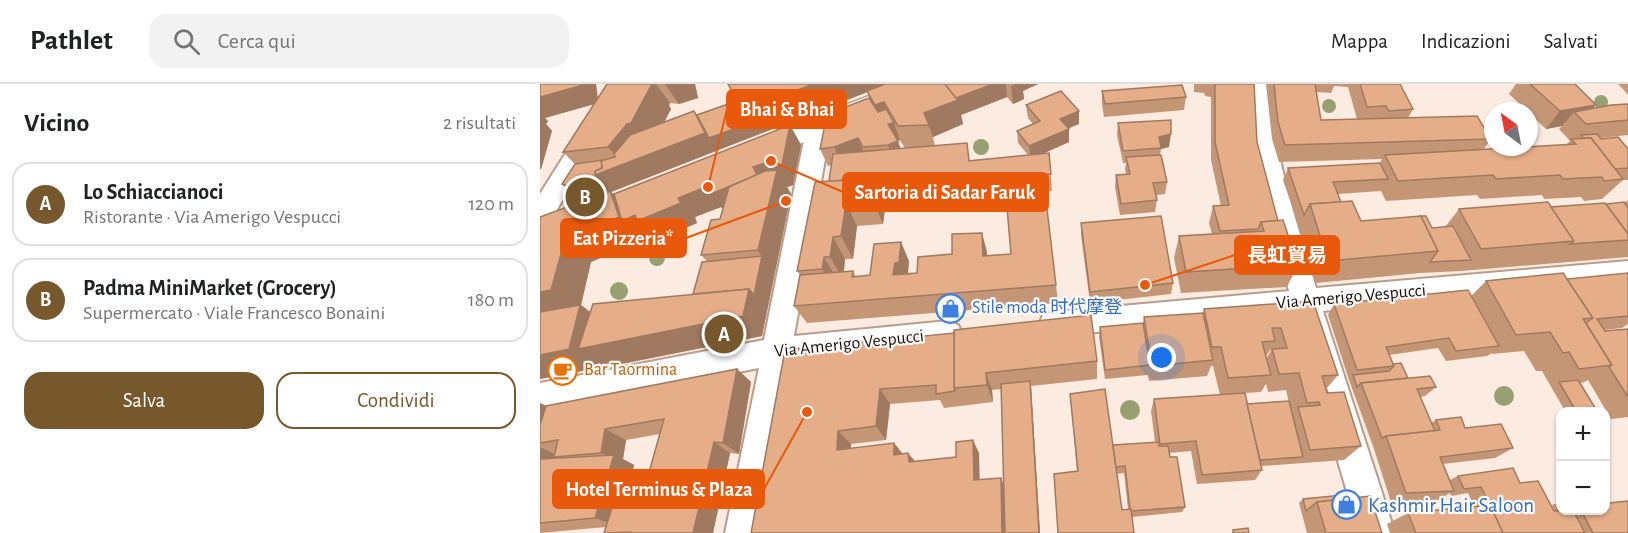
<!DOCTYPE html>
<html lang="it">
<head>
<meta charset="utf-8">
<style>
	:root { --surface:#fff; --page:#f2f2f2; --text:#202124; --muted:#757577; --line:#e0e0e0; --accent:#76582c }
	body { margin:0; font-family:"Alegreya Sans","Noto Sans SC",sans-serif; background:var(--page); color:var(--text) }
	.controls { position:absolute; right:18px; bottom:18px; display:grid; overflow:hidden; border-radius:12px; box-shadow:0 2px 4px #0004 }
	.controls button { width:54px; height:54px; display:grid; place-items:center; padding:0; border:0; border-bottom:2px solid var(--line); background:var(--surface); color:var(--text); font:30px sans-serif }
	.compass { position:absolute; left:944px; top:18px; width:54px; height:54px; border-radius:50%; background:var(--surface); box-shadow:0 2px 4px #0004; rotate:328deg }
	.you { position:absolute; left:622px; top:274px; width:21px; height:21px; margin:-15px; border:4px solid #fff; border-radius:50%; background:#1a73e8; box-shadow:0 0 0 9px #1a73e833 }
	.badge { display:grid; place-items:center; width:39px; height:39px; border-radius:50%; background:var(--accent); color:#fff; font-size:20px; font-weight:700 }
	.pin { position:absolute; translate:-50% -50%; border:3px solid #fff; box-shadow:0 2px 6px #0006 }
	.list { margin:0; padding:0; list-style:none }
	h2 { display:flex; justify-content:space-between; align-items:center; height:78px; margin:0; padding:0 24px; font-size:26px }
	h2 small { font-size:20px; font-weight:400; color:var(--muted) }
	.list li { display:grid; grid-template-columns:39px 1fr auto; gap:18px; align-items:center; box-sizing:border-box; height:84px; margin:0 12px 12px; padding:0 12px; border:2px solid var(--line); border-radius:18px }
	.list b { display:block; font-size:22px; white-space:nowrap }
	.list p { margin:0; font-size:20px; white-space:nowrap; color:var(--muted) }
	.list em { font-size:20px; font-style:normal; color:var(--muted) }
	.actions { display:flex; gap:12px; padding:18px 24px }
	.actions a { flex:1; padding:14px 0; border:2px solid var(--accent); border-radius:18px; text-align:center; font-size:21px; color:var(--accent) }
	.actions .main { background:var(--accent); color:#fff }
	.icon { flex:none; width:33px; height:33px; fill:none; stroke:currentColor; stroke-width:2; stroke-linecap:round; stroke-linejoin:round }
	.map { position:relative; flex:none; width:1088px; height:449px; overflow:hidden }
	header { display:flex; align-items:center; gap:36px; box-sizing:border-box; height:84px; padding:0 30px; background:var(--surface); border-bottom:2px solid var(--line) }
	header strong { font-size:28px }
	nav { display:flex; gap:33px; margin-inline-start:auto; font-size:21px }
	.search { width:420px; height:54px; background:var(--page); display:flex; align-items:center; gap:15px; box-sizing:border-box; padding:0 21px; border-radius:18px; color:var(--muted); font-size:22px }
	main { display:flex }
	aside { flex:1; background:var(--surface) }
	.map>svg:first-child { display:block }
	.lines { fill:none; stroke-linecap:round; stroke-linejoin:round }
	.street-casing { stroke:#b89d8c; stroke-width:4 }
	.secondary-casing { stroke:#b89d8c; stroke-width:3 }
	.street { fill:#fff; fill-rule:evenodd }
	.secondary { fill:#fff; fill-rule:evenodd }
	.tree { fill:#96a070 }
	.wall { fill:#c59676; fill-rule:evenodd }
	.shaded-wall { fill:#a07a60; fill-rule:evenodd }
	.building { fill:#e5ae89; stroke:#a07a60; stroke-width:1.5 }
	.labels { text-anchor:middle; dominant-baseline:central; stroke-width:4.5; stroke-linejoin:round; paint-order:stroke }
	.street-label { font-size:18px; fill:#19100a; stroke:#fcfcfc }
	.shop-label { font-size:18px; fill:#366cbe; stroke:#fcfcfc; text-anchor:start }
	.food-label { font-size:18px; fill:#c56008; stroke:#fcfcfc; text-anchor:start }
	.near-shop-label { font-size:21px; fill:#366cbe; stroke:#fcfcfc; text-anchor:start }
	.leader { fill:none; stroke:#e8590c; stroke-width:2 }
	.callout-dot { fill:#e8590c; stroke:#fcfcfc; stroke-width:2 }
	.callout { fill:#e8590c; stroke:#e8590c; stroke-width:2 }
	.callout-label { font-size:20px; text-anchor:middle; font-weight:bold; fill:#fff }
</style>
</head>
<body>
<header>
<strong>Pathlet</strong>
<div class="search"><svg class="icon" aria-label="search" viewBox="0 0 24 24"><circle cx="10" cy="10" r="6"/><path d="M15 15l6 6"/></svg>Cerca qui</div>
<nav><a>Mappa</a><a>Indicazioni</a><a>Salvati</a></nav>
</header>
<main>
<aside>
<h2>Vicino<small>2 risultati</small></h2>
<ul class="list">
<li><span class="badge">A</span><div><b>Lo Schiaccianoci</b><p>Ristorante · Via Amerigo Vespucci</p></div><em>120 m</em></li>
<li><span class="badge">B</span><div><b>Padma MiniMarket (Grocery)</b><p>Supermercato · Viale Francesco Bonaini</p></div><em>180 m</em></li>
</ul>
<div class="actions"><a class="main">Salva</a><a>Condividi</a></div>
</aside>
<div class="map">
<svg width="1088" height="449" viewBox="0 0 1088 449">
	<rect width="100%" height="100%" fill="#fcebe0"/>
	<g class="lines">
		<defs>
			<g id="street">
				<polygon points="69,0 91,0 9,139 0,142 0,110"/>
				<path d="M706 0H728C734 71 756 137 776 204L1088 177V199L783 227 855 449H819L755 230 513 252 503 249 499 240 503 231 513 228 749 207C730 139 710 71 706 0Z"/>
				<polygon points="279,33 287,35 291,41 254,252 408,237 418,241 423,250 418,259 408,263 250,279 221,449 185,449 219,284 0,327 0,299 224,256 267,41 271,35"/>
			</g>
			<polygon id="secondary" points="360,0 397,0 393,6 224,74 214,77 204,74 200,67 204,60"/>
		</defs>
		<use href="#street" class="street-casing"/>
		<use href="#secondary" class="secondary-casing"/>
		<use href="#street" class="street"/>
		<use href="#secondary" class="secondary"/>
	</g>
	<g class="tree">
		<circle cx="1061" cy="18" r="7"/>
		<circle cx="789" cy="22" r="7"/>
		<circle cx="441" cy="63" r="8"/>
		<circle cx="117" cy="174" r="8"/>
		<circle cx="79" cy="207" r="9"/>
		<circle cx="964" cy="312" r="10"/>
		<circle cx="590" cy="326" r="10"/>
	</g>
	<g class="wall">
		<path d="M0 0H56L58 15 67 0H155L158 14 139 20 130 19 129 22 131 25 124 38 154 27 157 31 197 17 188 0H498L483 7 484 15 473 20 467 13 421 31 423 40 393 53 395 62 431 76 488 71 478 59 477 47 493 40 488 34 486 21 539 40 528 44 529 58 502 70 509 69 512 107 469 110 516 201 518 219 267 239 254 222 260 191 257 187 289 97 292 81 288 82 280 65 329 14 327 8 71 108 74 110 250 41 261 61 253 101 247 103 251 110 222 252 66 283 59 279 58 284 0 295V133L45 116 35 113 22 100 35 80 23 68 54 20 5 34 8 37 6 40 12 47 1 85H0ZM359 55 365 64 360 65 358 57 360 56ZM423 106 425 114 443 112 444 119 466 117 471 170 447 172 442 149 412 170 377 189 368 190 369 177 330 191 316 193 313 187 304 188 305 175H313L317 142 343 140 346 117 344 112ZM181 123 183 125 180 135 161 171 167 177 153 210 50 228 41 221 51 178 111 152 116 157 157 139 155 133Z"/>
		<polygon points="654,0 714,0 717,58 738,137 758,181 747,203 641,209 634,174 639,152 672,150 669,139 673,122 681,122 671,76 671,13 665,12 664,9 654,8"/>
		<path d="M726 0H860L873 25 868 34 951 55 944 65 1026 61 1030 57 1019 45 1022 42 1006 45 989 29V27H987L969 10 976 0H1035L1053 24 1088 20V51L1060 54 1088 65V96H1083L1062 115 1044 117 1041 113 1004 115 1002 111 940 115 937 111 846 117 841 107 798 110 801 118 821 137 892 144 905 143 919 125 1011 123 1084 119 1088 116V173L921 187 880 189 776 199 759 143 743 96 748 84 840 79 842 75 739 78 732 55ZM794 2 808 3 817 35 781 36 776 8 791 9Z"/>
		<polygon points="1078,0 1088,0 1088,11 1083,5"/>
		<polygon points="562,7 646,13 644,26 564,33 562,20"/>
		<polygon points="578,39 629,63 621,65 620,71 627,98 625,110 616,111 617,116 615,128 580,131 575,103 576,91 586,90 585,85 586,79 583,79 577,51"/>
		<polygon points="541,139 633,199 631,210 550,219 541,151"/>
		<polygon points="1088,189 1088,240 1082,244 1064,246 1065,247 1088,245 1088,333 1071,335 1048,296 1042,299 1040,299 1057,327 1025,327 1002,287 996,287 984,267 952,270 952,269 947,272 906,277 898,264 849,271 853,280 868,294 896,303 885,312 880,313 891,339 896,336 925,344 973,364 955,374 903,380 910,396 918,392 980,399 1014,427 1015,427 1012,421 1020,418 1020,426 1065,426 1088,449 850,449 847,440 868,429 934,422 928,409 911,412 910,409 898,416 851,418 833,362 809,296 788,231 794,220 931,212 946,197 1027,195"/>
		<path d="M773 217 798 291 787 304 789 309 821 362 804 376 722 382V386L715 396 657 400 651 367 629 369 645 423 642 428 592 433 594 449 537 387 530 310 573 363 615 358 611 327 614 315 680 311 673 282H671L667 292 609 297 608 291 565 295 559 253 560 243 603 239 604 233 663 229 664 225ZM731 265V266L727 274 726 272ZM726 300 728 308 746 306 752 331 707 320 705 309 721 308ZM584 389 588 425 582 426 577 390Z"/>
		<path d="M245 266 557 277V295L491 302 500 449H211ZM461 305 464 402 461 394 439 396V369L416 373 375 377 368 369 363 370 354 359 311 365V360L346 356 350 320 400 316 404 324 453 318 452 306Z"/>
		<path d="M197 285 211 298 199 370 190 369 173 449H64L66 443 0 449V319L6 322ZM120 350 108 392 91 394 94 381 83 375 86 356Z"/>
		<polygon points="814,414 842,449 767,449 759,419 763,415"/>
	</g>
	<g class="shaded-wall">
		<polygon points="43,0 56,0 58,19 5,34 8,37 6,40 12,47 1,85 0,84 0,13"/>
		<path d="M109 0H116L130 19 129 22 131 25 111 64 154 27 166 44 203 27 273 0H348L71 108 93 130 138 114 213 83 250 41 261 61 253 101 247 103 251 110 222 252 66 283 59 279 58 284 0 295V208L25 155 48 117 36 105 55 91 79 76 68 63ZM181 123 222 172 209 205 67 241 41 221 51 178 111 152 116 157 157 139 155 133Z"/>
		<polygon points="125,0 155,0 158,14 139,20"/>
		<polygon points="453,0 466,0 467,13 421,31 423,40 393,53 384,29 413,15"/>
		<polygon points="475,0 498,0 483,7 484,15 473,20 471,2"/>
		<polygon points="344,18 351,40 354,39 360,56 354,58 344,46 335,21"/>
		<polygon points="1056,21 1042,36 1034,28 1022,42 1006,45 1020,27"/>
		<polygon points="539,27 539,40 520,48 520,35"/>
		<polygon points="529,45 529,58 491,75 489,62"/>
		<polygon points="631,50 629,63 621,65 619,53"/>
		<polygon points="318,54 325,72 302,80 294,63"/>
		<polygon points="358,57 364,74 354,79 348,61"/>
		<polygon points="336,93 346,117 343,140 333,117"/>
		<polygon points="306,119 317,142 313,175 301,152"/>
		<polygon points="442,149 447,168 447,190 443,172"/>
		<polygon points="293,153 305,175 303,195 290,173"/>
		<polygon points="361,158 369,177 367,197 353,191 355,179"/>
		<polygon points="284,173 297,195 296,207 282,185"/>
		<polygon points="197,285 211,298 199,370 183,359"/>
		<polygon points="446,289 452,306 453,318 447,301"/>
		<polygon points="490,297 491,302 500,449 499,449"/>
		<polygon points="340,305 350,320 346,356 336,342"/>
		<polygon points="0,319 29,333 18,356 0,359"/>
		<polygon points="65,345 86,356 83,375 94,381 77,442 55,434 73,374 61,369"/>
		<polygon points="298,347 311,360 310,378 297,366"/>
		<polygon points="433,356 439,369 440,407 434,396"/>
		<polygon points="174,358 190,369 173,449 153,449"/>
		<polygon points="354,359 364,372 354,371"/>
		<polygon points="0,363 17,371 14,373 16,374 14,383 0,386"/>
		<polygon points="368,369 377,381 369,378"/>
		<polygon points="461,394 465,405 467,449 462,449"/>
	</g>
	<g class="building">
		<polygon points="0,0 43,0 43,1 0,13"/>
		<polygon points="67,0 112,0 91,39 87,40 68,63 23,68"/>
		<polygon points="188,0 273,0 203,27"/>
		<polygon points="345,0 405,0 418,16 384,29 389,41 358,42 344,18 335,21 327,7"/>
		<polygon points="405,0 453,0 416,14"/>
		<polygon points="675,0 714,0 717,58 738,137 721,138 718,145 680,147 673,122 689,121 675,58"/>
		<polygon points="734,0 775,0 781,36 937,32 951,55 745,61 738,38"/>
		<polygon points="820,0 860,0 873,25 849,27 846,22 827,23"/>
		<polygon points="990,0 1035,0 1056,21 1020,27"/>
		<polygon points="642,1 646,13 565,20 562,7"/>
		<polygon points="521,7 539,27 520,35 529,45 489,62 477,47 500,37 486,21"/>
		<polygon points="329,14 338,28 346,25 354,39 348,40 358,57 348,61 323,63 318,54 294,63 280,65 287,30"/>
		<polygon points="197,17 210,39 169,54 157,31"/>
		<polygon points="1088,20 1088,36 1046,40 1034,28 1071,21"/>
		<polygon points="154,27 165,49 55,91 55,87 62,84 61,77 75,73 74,70 90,51"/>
		<polygon points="631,36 631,50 619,53 621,64 583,67 578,39"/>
		<polygon points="250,41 242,81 228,85 225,79 213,83 217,91 171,110 168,102 138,114 141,119 97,137 95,131 82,137 74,110"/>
		<polygon points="1057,50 1061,55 1078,53 1088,65 1088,84 1075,85 1051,54 1043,54 1041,51"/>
		<polygon points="1051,54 1083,95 1064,97 1062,93 1023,95 1020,91 956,95 953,91 858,97 845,71 1036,60 1031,55"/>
		<polygon points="427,59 429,77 509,69 511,90 466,93 467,100 441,102 441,95 421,98 421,89 336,95 336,93 317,95 317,96 310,97 310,96 289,97 293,70"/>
		<polygon points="621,71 627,98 613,99 617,116 581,120 576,91 590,90 586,73"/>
		<polygon points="63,76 61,77 62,84 55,87 55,91 60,96 36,105 22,100 35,80"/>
		<polygon points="840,79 848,95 793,98 801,118 770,120 764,131 748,84"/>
		<polygon points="237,86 218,166 161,171 171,136 180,135 189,103 225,87"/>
		<polygon points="336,93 333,117 306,119 301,152 293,153 290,173 284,173 282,185 257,187 275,98 310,96 309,100 317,99 317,95"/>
		<polygon points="70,107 79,133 25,155 11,206 0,208 0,133"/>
		<polygon points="505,108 516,201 254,222 260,191 313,187 312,193 330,191 334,160 361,158 359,178 355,179 353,191 377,189 378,173 412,170 412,150 442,149 443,172 471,170 466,112"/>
		<polygon points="812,117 821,137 881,132 898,167 788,177 770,120"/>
		<polygon points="1008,118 1034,157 941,165 919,125"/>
		<polygon points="1084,118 1088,124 1088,150 1066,120"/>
		<polygon points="1065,119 1088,150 1088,156 1030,160 1034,157 1011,123"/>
		<polygon points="621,132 633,199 550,208 541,139"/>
		<polygon points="879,132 886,132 892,144 913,142 931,176 890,178 898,167 881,132"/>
		<polygon points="743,136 758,181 646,188 639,152 724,147 721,138"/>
		<polygon points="222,172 214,211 209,205 153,210 162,178"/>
		<polygon points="1023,189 1053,234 1043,235 1072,281 1039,285 1029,268 1023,269 1010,248 976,251 946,197"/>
		<polygon points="1088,189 1088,232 1057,235 1065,247 1088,245 1088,313 1069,283 1072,281 1046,239 1053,234 1027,195"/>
		<polygon points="209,205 203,232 38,265 53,220"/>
		<polygon points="928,206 959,262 916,267 909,254 846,263 854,282 817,286 794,220"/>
		<polygon points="773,217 798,291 782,292 787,309 804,308 821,362 770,366 758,323 780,321 779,318 767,319 759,289 739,290 732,265 747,264 741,244 732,244 735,257 722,258 731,291 688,294 681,263 672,263 664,225"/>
		<polygon points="40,221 29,265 0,271 0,228"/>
		<polygon points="663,229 673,276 612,282 604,233"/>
		<polygon points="551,231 557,277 446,289 447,301 414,304 414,246"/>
		<polygon points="603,239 610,281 565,286 560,243"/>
		<polygon points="414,249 414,304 415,307 396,310 396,301 340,305 336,342 298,347 297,366 354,359 354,371 368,369 369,378 416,373 416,358 433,356 434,396 461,394 462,449 211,449 245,266"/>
		<polygon points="861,279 868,294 821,299 817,303 813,291 849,287 854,282 853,280"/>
		<polygon points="197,285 183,359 174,358 153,449 91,449 91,448 64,449 81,395 108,392 124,335 65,345 61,369 14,373 18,356 0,359 0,341 6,322"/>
		<polygon points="890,292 896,303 877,305 895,347 846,352 842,354 821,299"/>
		<polygon points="1038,296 1057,327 1036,327 1019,298"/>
		<polygon points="490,297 499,449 465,449 461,300"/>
		<polygon points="565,305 582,426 591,425 594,449 518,449 514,390 538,387 530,310"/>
		<polygon points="705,309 722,386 662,391 656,357 620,360 614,315"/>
		<polygon points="749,317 763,373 720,376 707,320"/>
		<polygon points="921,333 925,344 961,340 973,364 900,373 914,407 866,409 846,352 900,346 896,336"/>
		<polygon points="619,358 619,362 628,362 630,373 637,373 645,423 591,427 591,425 590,425 585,382 576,383 573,361"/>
		<polygon points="74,371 55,434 0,439 0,375"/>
		<polygon points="973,384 980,399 998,397 1014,427 1033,426 1045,449 963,449 941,403 924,405 918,392"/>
		<polygon points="813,410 814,414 777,418 766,427 763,415"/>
		<polygon points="830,412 842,449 786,449 777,418"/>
		<polygon points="1065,413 1069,419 1088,417 1088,449 1053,449 1041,426 1065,426"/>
		<polygon points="950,421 963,449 876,449 868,429"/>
		<polygon points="708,444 709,449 693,449 693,446"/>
	</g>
	<defs>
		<symbol id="shop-ring" viewBox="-11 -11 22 22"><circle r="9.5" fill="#fcfcfc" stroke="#3f7fe0" stroke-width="1.5"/><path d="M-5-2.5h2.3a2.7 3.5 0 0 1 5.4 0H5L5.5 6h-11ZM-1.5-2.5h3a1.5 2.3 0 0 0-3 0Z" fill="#3f7fe0"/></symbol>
		<symbol id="cafe-ring" viewBox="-11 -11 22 22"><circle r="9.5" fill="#fcfcfc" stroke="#e8710a" stroke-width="1.5"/><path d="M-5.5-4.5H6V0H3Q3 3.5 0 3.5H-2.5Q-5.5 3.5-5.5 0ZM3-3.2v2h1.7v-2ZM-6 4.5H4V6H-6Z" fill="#e8710a"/></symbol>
	</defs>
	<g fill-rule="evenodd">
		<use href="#shop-ring" x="394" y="208" width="33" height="33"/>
		<use href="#cafe-ring" x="6" y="270" width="33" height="33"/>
		<use href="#shop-ring" x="790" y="404" width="33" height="33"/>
	</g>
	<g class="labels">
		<g class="street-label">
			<text transform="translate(811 213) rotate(-5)">Via Amerigo Vespucci</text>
			<text transform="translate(309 260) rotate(-6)">Via Amerigo Vespucci</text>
		</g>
		<g class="shop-label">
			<text x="432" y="224">Stile moda 时代摩登</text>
		</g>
		<g class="food-label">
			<text x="44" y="286">Bar Taormina</text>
		</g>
		<g class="near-shop-label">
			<text x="828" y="421">Kashmir Hair Saloon</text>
		</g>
	</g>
	<path class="leader" d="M168 103L187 25M231 77L303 108M246 117L146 154M605 201L695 171M267 328L224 405"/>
	<g class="callout-dot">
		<circle cx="168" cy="103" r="6"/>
		<circle cx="231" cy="77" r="6"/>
		<circle cx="246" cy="117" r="6"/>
		<circle cx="605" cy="201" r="6"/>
		<circle cx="267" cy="328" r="6"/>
	</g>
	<g class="callout">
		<rect x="187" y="6" width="119" height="38" rx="6"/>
		<rect x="303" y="89" width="205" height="38" rx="6"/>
		<rect x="21" y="135" width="125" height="38" rx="6"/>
		<rect x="695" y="152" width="104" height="38" rx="6"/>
		<rect x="13" y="386" width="211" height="38" rx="6"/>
	</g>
	<g class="callout-label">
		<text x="247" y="32">Bhai &amp; Bhai</text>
		<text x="405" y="115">Sartoria di Sadar Faruk</text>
		<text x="83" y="161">Eat Pizzeria*</text>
		<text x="747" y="178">長虹貿易</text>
		<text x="119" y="412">Hotel Terminus &amp; Plaza</text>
	</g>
</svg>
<div class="controls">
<button>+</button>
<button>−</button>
</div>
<svg class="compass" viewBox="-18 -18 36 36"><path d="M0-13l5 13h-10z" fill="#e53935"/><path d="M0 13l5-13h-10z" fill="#757577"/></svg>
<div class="you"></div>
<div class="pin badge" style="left:184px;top:250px">A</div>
<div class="pin badge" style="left:45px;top:113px">B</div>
</div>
</main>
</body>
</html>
